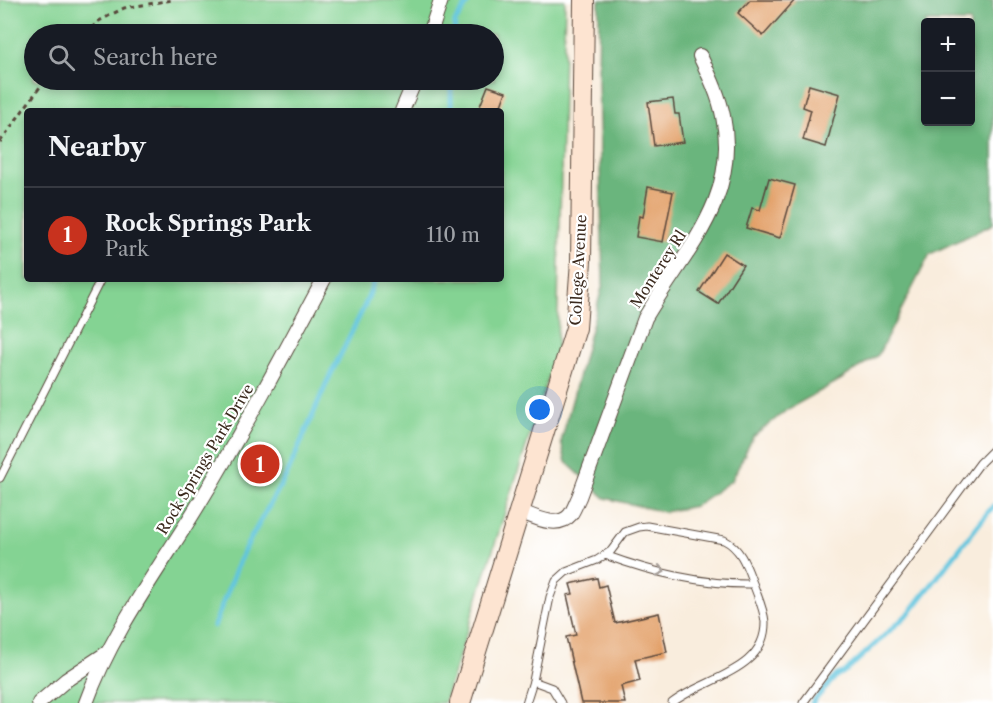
<!DOCTYPE html>
<html lang="en">
<head>
<meta charset="utf-8">
<style>
	:root { --surface:#171b24; --page:#20242c; --text:#f1f3f6; --muted:#9ea1a6; --line:#363941; --accent:#c8321e }
	body { margin:0; font-family:"Libre Caslon Text",serif; background:var(--page); color:var(--text) }
	.controls { position:absolute; right:18px; top:18px; display:grid; overflow:hidden; border-radius:6px; box-shadow:0 3px 9px #0003 }
	.controls button { width:54px; height:54px; display:grid; place-items:center; padding:0; border:0; border-bottom:2px solid var(--line); background:var(--surface); color:var(--text); font:30px sans-serif }
	.you { position:absolute; left:540px; top:410px; width:21px; height:21px; margin:-15px; border:4px solid #fff; border-radius:50%; background:#1a73e8; box-shadow:0 0 0 9px #1a73e833 }
	.badge { display:grid; place-items:center; width:39px; height:39px; border-radius:50%; background:var(--accent); color:#fff; font-size:20px; font-weight:700 }
	.pin { position:absolute; translate:-50% -50%; border:3px solid #fff; box-shadow:0 2px 6px #0006 }
	.list { margin:0; padding:0; list-style:none }
	h2 { display:flex; justify-content:space-between; align-items:center; height:78px; margin:0; padding:0 24px; font-size:26px }
	h2 small { font-size:20px; font-weight:400; color:var(--muted) }
	.list li { display:grid; grid-template-columns:39px 1fr auto; gap:18px; align-items:center; box-sizing:border-box; height:96px; padding:0 24px; border-top:2px solid var(--line) }
	.list b { display:block; font-size:22px; white-space:nowrap }
	.list p { margin:0; font-size:20px; white-space:nowrap; color:var(--muted) }
	.list em { font-size:20px; font-style:normal; color:var(--muted) }
	.icon { flex:none; width:33px; height:33px; fill:none; stroke:currentColor; stroke-width:2; stroke-linecap:round; stroke-linejoin:round }
	.map { position:relative; flex:none; width:993px; height:703px; overflow:hidden }
	.search { position:absolute; background:var(--surface); box-shadow:0 3px 9px #0003; left:24px; top:24px; width:480px; height:66px; display:flex; align-items:center; gap:15px; box-sizing:border-box; padding:0 21px; border-radius:33px; color:var(--muted); font-size:22px }
	.panel { position:absolute; background:var(--surface); box-shadow:0 3px 9px #0003; left:24px; top:108px; width:480px; height:174px; border-radius:6px }
	.map>svg:first-child { display:block }
	.green { fill:#84d393; stroke:#607e58; stroke-width:1.5; fill-rule:evenodd }
	.forest { fill:#6bb57d; stroke:#53704e; stroke-width:1.5; fill-rule:evenodd }
	.lines { fill:none; stroke-linecap:round; stroke-linejoin:round }
	.stream { stroke:#60c5de; stroke-width:5 }
	.building { fill:#e29e65 }
	.lane-casing { stroke:#58473b; stroke-width:9 }
	.street-casing { stroke:#58473b; stroke-width:16 }
	.secondary-casing { stroke:#58473b; stroke-width:22 }
	.path { stroke:#58473b; stroke-width:3; stroke-dasharray:4.5 4.5; stroke-linecap:butt }
	.lane { stroke:#fff; stroke-width:7 }
	.street { stroke:#fff; stroke-width:14 }
	.secondary { stroke:#fde4d1; stroke-width:20 }
	.oneway { stroke:#a79f9a }
	.labels { text-anchor:middle; dominant-baseline:central; stroke-width:4.5; stroke-linejoin:round; paint-order:stroke }
	.street-label { font-size:15px; fill:#3b2a1e; stroke:#fff }
</style>
</head>
<body>
<div class="map">
<svg width="993" height="703" viewBox="0 0 993 703">
	<rect width="100%" height="100%" fill="#fff"/>
	<filter id="ink" filterUnits="userSpaceOnUse"><feTurbulence type="fractalNoise" baseFrequency=".0167" numOctaves="2"/><feDisplacementMap in="SourceGraphic" scale="12" xChannelSelector="R" yChannelSelector="G"/><feConvolveMatrix kernelMatrix="1 2 1 2 8 2 1 2 1" color-interpolation-filters="sRGB"/></filter>
	<filter id="wash" filterUnits="userSpaceOnUse"><feTurbulence type="fractalNoise" baseFrequency=".008" numOctaves="4" result="noise"/><feDisplacementMap in="SourceGraphic" scale="24" xChannelSelector="R" yChannelSelector="G"/><feGaussianBlur stdDeviation="1.35" result="paint"/><feColorMatrix in="noise" values="0 0 0 0 0 0 0 0 0 0 0 0 0 0 0 0 0 1.4 0 .05"/><feComposite in="paint" operator="in"/></filter>
	<g filter="url(#wash)">
		<rect width="100%" height="100%" fill="#f9eddd"/>
		<path class="green" d="M0 0H565L557 350 444 703H0ZM34 34H494V80H34ZM27 111H501V279H27Z"/>
		<path class="forest" d="M599 0H993V224L930 254 878 355 840 380 788 409 753 437 732 480 695 506 664 512 605 498 566 462 561 442 603 284 598 81ZM926 22H970V122H926Z"/>
		<g class="lines">
			<g class="stream">
				<polyline points="454,34 455,22 470,0"/>
				<polyline points="451,80 451,111"/>
				<polyline points="214,626 242,554 288,472 327,382 365,305 375,279"/>
				<polyline points="812,703 837,675 845,672 911,611 993,506"/>
			</g>
		</g>
		<g id="blocks">
			<g class="building">
				<polygon points="750,0 795,0 763,36 738,13"/>
				<polygon points="809,85 840,94 826,147 803,140 811,110 803,107"/>
				<polygon points="488,86 506,92 499,111 478,111"/>
				<polygon points="673,99 675,114 679,114 683,142 654,146 648,102"/>
				<polygon points="769,178 795,185 780,238 746,228 752,208 760,210"/>
				<polygon points="648,187 673,192 663,242 636,237 639,216 643,217"/>
				<polygon points="724,253 743,265 718,304 699,292"/>
				<polygon points="597,578 599,587 606,585 615,623 659,613 667,652 635,659 640,681 621,686 625,703 581,703 566,637 576,635 567,595 573,594 570,584"/>
			</g>
		</g>
	</g>
	<g filter="url(#ink)">
		<use href="#blocks" fill-opacity="0" stroke="#58473b" stroke-width="1.5"/>
		<g class="lines">
			<defs>
				<g id="lane">
					<polyline points="0,478 101,279"/>
					<path d="M605 555C651 572 703 585 753 584"/>
					<polyline points="526,703 533,681"/>
					<path d="M561 703 552 688 533 681 550 597 556 581 566 572 597 560 611 551 625 532 639 527 647 526 724 540C742 549 747 568 754 586 758 597 764 610 765 622 766 672 703 678 672 703"/>
					<polyline points="803,703 980,463 993,450"/>
				</g>
				<g id="street">
					<polyline points="430,34 441,0"/>
					<polyline points="402,111 415,80"/>
					<path d="M519 511C533 516 557 530 570 515 574 510 576 503 579 497L645 318C684 251 740 200 723 116 719 95 709 75 700 56"/>
					<polyline points="39,703 66,680 107,653"/>
					<path d="M86 703C112 630 161 567 200 502 244 429 284 354 324 279"/>
				</g>
				<polyline id="secondary" points="460,703 576,328 581,261 584,0"/>
			</defs>
			<use href="#lane" class="lane-casing"/>
			<use href="#street" class="street-casing"/>
			<use href="#secondary" class="secondary-casing"/>
			<g class="path">
				<polyline points="85,34 99,21 124,8 172,0"/>
				<polyline points="0,142 45,80"/>
			</g>
			<use href="#lane" class="lane"/>
			<use href="#street" class="street"/>
			<use href="#secondary" class="secondary"/>
		</g>
		<defs><path id="oneway-chevron" d="M-2-3.5L2.5 0L-2 3.5" fill="none" stroke-width="1.6" stroke-linecap="round" stroke-linejoin="round" transform="scale(1.5)"/></defs>
		<use class="oneway" href="#oneway-chevron" transform="translate(661 571) rotate(11)"/>
	</g>
	<g class="labels">
		<g class="street-label">
			<text transform="translate(658 269) rotate(-57)">Monterey Rl</text>
			<text transform="translate(578 270) rotate(-87)">College Avenue</text>
			<text transform="translate(205 459) rotate(-59)">Rock Springs Park Drive</text>
		</g>
	</g>
</svg>
<div class="controls">
<button>+</button>
<button>−</button>
</div>
<div class="you"></div>
<div class="pin badge" style="left:260px;top:464px">1</div>
<div class="search"><svg class="icon" aria-label="search" viewBox="0 0 24 24"><circle cx="10" cy="10" r="6"/><path d="M15 15l6 6"/></svg>Search here</div>
<section class="panel">
<h2>Nearby<small></small></h2>
<ul class="list">
<li><span class="badge">1</span><div><b>Rock Springs Park</b><p>Park</p></div><em>110 m</em></li>
</ul>
</section>
</div>
</body>
</html>
